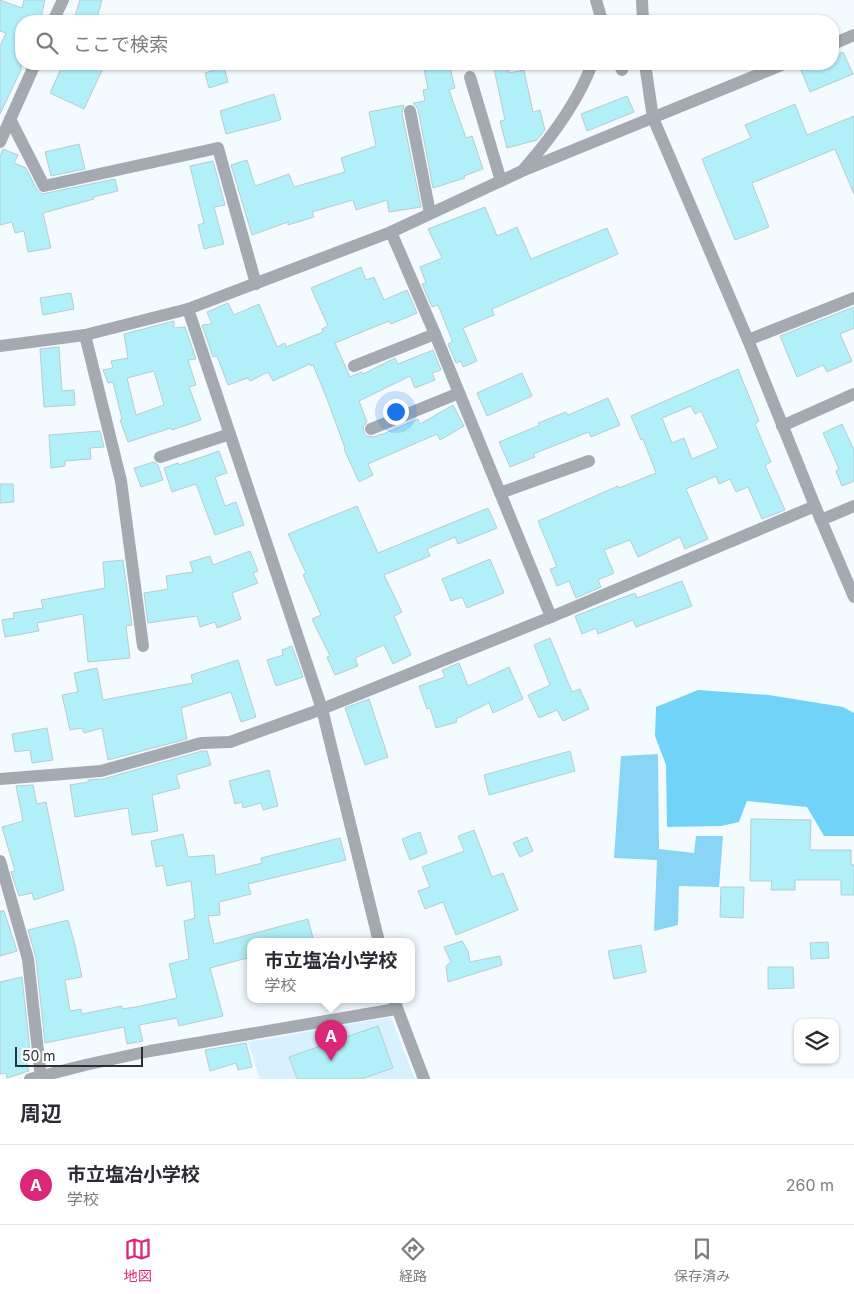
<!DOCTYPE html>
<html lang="ja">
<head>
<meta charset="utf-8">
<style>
	:root { --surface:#fff; --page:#f2f2f3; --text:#2b2b33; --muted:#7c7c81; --line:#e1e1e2; --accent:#db2777 }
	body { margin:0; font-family:Inter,"Noto Sans JP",sans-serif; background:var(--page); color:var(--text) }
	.controls { position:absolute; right:15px; bottom:15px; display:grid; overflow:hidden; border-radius:10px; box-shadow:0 1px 4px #0004 }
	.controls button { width:45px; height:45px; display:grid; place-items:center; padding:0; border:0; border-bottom:1px solid var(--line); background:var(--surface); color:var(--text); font:25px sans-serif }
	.scale { position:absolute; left:15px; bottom:12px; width:128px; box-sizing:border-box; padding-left:5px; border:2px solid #293033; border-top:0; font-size:14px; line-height:18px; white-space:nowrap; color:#293033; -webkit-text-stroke:4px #fff; paint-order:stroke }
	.you { position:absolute; left:395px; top:411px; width:18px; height:18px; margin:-12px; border:4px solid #fff; border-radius:50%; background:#1a73e8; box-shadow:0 0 0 8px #1a73e833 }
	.badge { display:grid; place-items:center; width:32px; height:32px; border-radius:50%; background:var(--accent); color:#fff; font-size:16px; font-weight:700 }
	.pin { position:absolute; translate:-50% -41px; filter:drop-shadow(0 1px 2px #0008) }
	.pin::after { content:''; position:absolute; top:26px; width:18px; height:15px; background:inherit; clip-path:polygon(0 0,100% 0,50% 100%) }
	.popup { position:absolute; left:247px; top:938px; width:168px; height:65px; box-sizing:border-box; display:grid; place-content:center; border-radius:10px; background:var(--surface); filter:drop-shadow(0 1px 4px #0005); font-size:16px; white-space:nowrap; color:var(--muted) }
	.popup b { font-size:19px; color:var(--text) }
	.popup::after { content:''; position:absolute; left:50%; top:100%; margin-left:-10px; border:10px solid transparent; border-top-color:var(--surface) }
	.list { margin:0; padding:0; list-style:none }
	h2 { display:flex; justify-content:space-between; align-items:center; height:65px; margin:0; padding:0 20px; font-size:21px }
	h2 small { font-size:16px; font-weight:400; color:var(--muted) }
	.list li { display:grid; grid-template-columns:32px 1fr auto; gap:15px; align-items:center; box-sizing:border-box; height:80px; padding:0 20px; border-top:1px solid var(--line) }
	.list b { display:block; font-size:19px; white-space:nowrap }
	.list p { margin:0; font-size:16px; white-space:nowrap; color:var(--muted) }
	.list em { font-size:16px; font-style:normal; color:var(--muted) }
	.icon { flex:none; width:28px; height:28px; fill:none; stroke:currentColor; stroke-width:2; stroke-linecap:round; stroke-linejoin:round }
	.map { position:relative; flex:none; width:854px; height:1079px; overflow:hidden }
	.search { position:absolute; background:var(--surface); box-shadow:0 1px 4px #0004; left:15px; right:15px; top:15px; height:55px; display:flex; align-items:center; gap:12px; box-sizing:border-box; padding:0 18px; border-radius:20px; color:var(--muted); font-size:19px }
	.sheet { height:145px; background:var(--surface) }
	nav { display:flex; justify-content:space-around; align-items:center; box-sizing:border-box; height:70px; border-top:1px solid var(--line); background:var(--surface); font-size:14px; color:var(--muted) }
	nav a { display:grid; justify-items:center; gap:2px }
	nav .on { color:var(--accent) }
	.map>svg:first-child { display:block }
	.built { fill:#d7f2fe }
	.green { fill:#88d5f5 }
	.forest { fill:#72d3f9 }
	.building { fill:#b2f0f9; stroke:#b7cccf; fill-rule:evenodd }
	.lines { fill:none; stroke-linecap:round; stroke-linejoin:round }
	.minor { stroke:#a4aab0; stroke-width:12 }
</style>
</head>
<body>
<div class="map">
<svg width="854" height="1079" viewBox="0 0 854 1079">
	<rect width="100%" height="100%" fill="#f4fbff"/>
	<polygon class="built" points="391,1017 415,1079 260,1079 248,1042"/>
	<polygon class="green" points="658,754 659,849 694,853 696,836 723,836 719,887 679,886 678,925 654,931 657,860 614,858 621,756"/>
	<polygon class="forest" points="698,690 769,695 843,707 854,713 854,836 824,836 807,807 747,801 739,822 721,826 667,827 666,765 655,736 656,707"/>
	<g class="building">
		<polygon points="0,0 22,8 24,0 45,0 41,17 45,19 45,21 21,21 21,70 0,114 0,46 6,33 0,31"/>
		<polygon points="80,0 102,0 96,21 75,16"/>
		<polygon points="843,52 853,74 810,92 801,70 816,64 833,64 833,57"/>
		<polygon points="63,64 105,64 84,109 50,93"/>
		<polygon points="423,64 449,64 455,88 449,90 466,138 472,136 483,169 464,176 465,178 433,188 418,109 413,103 425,101 423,90 428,89"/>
		<polygon points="493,64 508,64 509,73 524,70 533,112 540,110 545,130 537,140 507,148 500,121 505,120"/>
		<polygon points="224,67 228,82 209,88 205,73"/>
		<polygon points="274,94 281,119 280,120 226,134 220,111"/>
		<polygon points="627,96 634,112 587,131 581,114"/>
		<polygon points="795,104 807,135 854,116 854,194 835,149 752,183 769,227 735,240 702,159 751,138 745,125"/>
		<polygon points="404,105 402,113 421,207 389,212 387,200 356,210 353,200 312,212 314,217 288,225 288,222 252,235 231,165 247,160 255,186 289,174 294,187 345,172 341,158 376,146 369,112"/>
		<polygon points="79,144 85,169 51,176 45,152"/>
		<polygon points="3,149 18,155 14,163 26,168 37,190 42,194 115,179 118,191 93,197 94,199 43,213 51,248 28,252 24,231 15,233 12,222 0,225 0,156"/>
		<polygon points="213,161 225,205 214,207 224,244 204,249 198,225 204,223 190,166"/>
		<polygon points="485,207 497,236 517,227 531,259 607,228 618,254 492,309 494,315 463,328 477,361 463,367 461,361 456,363 448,344 452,342 452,340 438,305 432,307 422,284 426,283 420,267 442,258 428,229"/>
		<polygon points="361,267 366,280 374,277 384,300 407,290 417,313 391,324 389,321 335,343 350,377 362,372 363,374 395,358 398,364 433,350 441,370 432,373 435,380 415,388 410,376 359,401 367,422 363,427 364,432 366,436 374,437 381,434 381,435 418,419 420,424 453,405 464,426 440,440 437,434 368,464 373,475 359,482 344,449 345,448 327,399 313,365 311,366 310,364 273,381 268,372 250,381 248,378 228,385 217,356 213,357 202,325 212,324 207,312 228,303 234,315 259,304 277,347 285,343 286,347 323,332 322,329 328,326 311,288"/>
		<polygon points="71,293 74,309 43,315 40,298"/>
		<polygon points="854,307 854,328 840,334 852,361 827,372 823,365 797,377 780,336"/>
		<path d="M174 321V328L185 327 196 359 188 360 196 385 189 387 201 420 172 430 171 428 128 442 120 420 122 419 113 382 108 383 103 370 113 368 111 361 128 358 124 334ZM154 371 164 405 136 415 127 378Z"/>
		<polygon points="59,347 62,391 74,390 75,405 44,407 40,349"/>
		<path d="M738 369 759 421 755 424 771 462 765 465 785 510 762 519 748 487 736 492 730 479 719 484 716 476 686 489 708 539 685 549 680 537 638 557 630 540 604 550 614 573 598 580 601 587 576 598 569 581 557 586 550 569 557 567 538 521 618 486 619 488 656 473 643 439 641 440 631 416ZM691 406 695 414 701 411 718 448 692 459 684 438 672 443 662 418Z"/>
		<polygon points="522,373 532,396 487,416 477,393"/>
		<polygon points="608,398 620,425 591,437 589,432 533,454 535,457 510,467 499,442 540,425 538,423 566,412 568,415"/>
		<polygon points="842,424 854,450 854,481 842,486 836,471 839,469 823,433"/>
		<polygon points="100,431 104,447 90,448 91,459 65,461 65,466 51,468 49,435"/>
		<polygon points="219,451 227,473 215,477 225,506 236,502 244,525 215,535 196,484 172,492 164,468 178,463 179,465"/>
		<polygon points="154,462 158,465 163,480 141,487 134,468"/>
		<polygon points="0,484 13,484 14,502 0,503"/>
		<polygon points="357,506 378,553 488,508 497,528 458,544 455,537 427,549 430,556 384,575 402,612 394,616 411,655 393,664 384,645 355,658 358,666 335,675 327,657 330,656 312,619 321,615 303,575 306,573 288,534"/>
		<polygon points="250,551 258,571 253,573 258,583 232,593 241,619 217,628 215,622 200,627 197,616 148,623 144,593 168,589 166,576 193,572 190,562 210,556 213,565"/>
		<polygon points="490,559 504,593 467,608 462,597 451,601 442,579"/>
		<polygon points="123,560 132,625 126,626 130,658 88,662 83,614 37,623 39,631 5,637 2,620 14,618 13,613 43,608 41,600 105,588 103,562"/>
		<polygon points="682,581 692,606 636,627 633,620 598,634 596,628 582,634 575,616 635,593 637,598"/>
		<polygon points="550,638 572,692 580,689 589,709 563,721 557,710 539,718 528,695 550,685 534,645"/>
		<polygon points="292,646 303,677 276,686 267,660 283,655 282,650"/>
		<polygon points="238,660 256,717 241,722 231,692 181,708 187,739 108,760 102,728 84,733 82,728 70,730 62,695 78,692 74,673 97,668 103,700 193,683 191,675"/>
		<polygon points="459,663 468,686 509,667 523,699 493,713 489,703 456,719 457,722 436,728 430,708 427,709 419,686 445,677 442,670"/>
		<polygon points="369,699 388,757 365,765 345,708"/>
		<polygon points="47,728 53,760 32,763 30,750 15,752 12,734"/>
		<polygon points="202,751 207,751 211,765 176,775 180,788 152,795 158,831 132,835 128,808 75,817 70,785 88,782 88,780 103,779"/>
		<polygon points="570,751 575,771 489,795 484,775"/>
		<polygon points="269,770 278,806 263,810 261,803 243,808 242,802 235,804 229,781"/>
		<polygon points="33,785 37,804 46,802 64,890 34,900 32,893 19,896 11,872 15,871 2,827 23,821 16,786"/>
		<polygon points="751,819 811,820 810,850 851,850 851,865 854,865 854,895 841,895 841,880 795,880 795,890 771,890 772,881 750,881"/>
		<polygon points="474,830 492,877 503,873 518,910 456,935 443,902 425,909 418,891 430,887 422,867 464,851 458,836"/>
		<polygon points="420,832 427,853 410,860 402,839"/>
		<polygon points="183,834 188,857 214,855 216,875 262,863 261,858 340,838 346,860 248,884 251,894 219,902 220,915 208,916 214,944 308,919 314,942 251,942 251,957 210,968 223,1016 179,1026 177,1018 139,1025 143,1041 127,1044 124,1027 45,1043 36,958 28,930 68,920 75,945 82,977 65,980 70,1011 81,1009 82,1014 122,1006 122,1009 136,1007 177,998 169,964 189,959 184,921 195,918 191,881 167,886 163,865 156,867 151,841"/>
		<polygon points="527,837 533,851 520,857 513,843"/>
		<polygon points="721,887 744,887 743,918 720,917"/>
		<polygon points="0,911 4,911 17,951 0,956"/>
		<polygon points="462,941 468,951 470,962 500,956 502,965 448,982 446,966 451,962 444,947"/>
		<polygon points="828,942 829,958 811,959 810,943"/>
		<polygon points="641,945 646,972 614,979 608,951"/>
		<polygon points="768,967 793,967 794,988 768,989"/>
		<polygon points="22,977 31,1060 26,1061 29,1071 7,1078 6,1073 0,1074 0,982"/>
		<polygon points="378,1026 393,1068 361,1079 297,1079 289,1057"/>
		<polygon points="246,1043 252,1067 238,1070 236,1063 210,1071 205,1050"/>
	</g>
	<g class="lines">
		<g class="minor">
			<polyline points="596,0 602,21"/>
			<polyline points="642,0 643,21"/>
			<polyline points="53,21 63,0"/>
			<polyline points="833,44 854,35"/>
			<polyline points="619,64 622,70"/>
			<polyline points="645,64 653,118 748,340 815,506 854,597"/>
			<polyline points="470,77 501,181"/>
			<polyline points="410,111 430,213"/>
			<polyline points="10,119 44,186 218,148 256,284"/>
			<polyline points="0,142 35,64"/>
			<path d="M524 169C551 138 578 102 592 64"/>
			<polyline points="391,232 435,334 551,617"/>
			<polyline points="188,309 322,709 379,942"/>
			<polyline points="85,335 121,481 143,646"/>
			<polyline points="748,340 854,298"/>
			<polyline points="0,346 85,335 188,309 391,232 522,171 784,64"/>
			<polyline points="354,366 435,334"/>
			<polyline points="782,426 854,394"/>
			<polyline points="371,429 459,393"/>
			<polyline points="160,457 230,434"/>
			<polyline points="500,493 589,461"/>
			<polyline points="821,520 854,506"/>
			<polyline points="0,779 101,771 201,743 230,742 322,709 551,617 815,506"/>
			<polyline points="0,861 28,959 41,1079"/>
			<polyline points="394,1000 424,1079"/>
			<polyline points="30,1079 85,1065 150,1051 396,1009"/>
		</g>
	</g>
</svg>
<div class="controls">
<button><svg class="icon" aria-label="layers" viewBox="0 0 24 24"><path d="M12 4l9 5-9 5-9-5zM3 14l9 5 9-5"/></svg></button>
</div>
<div class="scale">50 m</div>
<div class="you"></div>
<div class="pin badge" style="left:331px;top:1061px">A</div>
<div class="popup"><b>市立塩冶小学校</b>学校</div>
<div class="search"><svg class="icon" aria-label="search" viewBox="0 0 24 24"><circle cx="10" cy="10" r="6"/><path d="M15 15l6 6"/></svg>ここで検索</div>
</div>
<section class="sheet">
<h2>周辺<small></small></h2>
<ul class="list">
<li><span class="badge">A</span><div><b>市立塩冶小学校</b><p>学校</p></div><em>260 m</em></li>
</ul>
</section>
<nav>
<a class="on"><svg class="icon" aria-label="map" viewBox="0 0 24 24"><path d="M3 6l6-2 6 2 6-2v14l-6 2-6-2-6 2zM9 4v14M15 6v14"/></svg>地図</a>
<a><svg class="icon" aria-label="directions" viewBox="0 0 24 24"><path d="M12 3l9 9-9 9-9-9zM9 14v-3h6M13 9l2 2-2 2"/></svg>経路</a>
<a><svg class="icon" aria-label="saved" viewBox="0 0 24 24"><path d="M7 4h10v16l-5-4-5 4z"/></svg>保存済み</a>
</nav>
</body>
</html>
